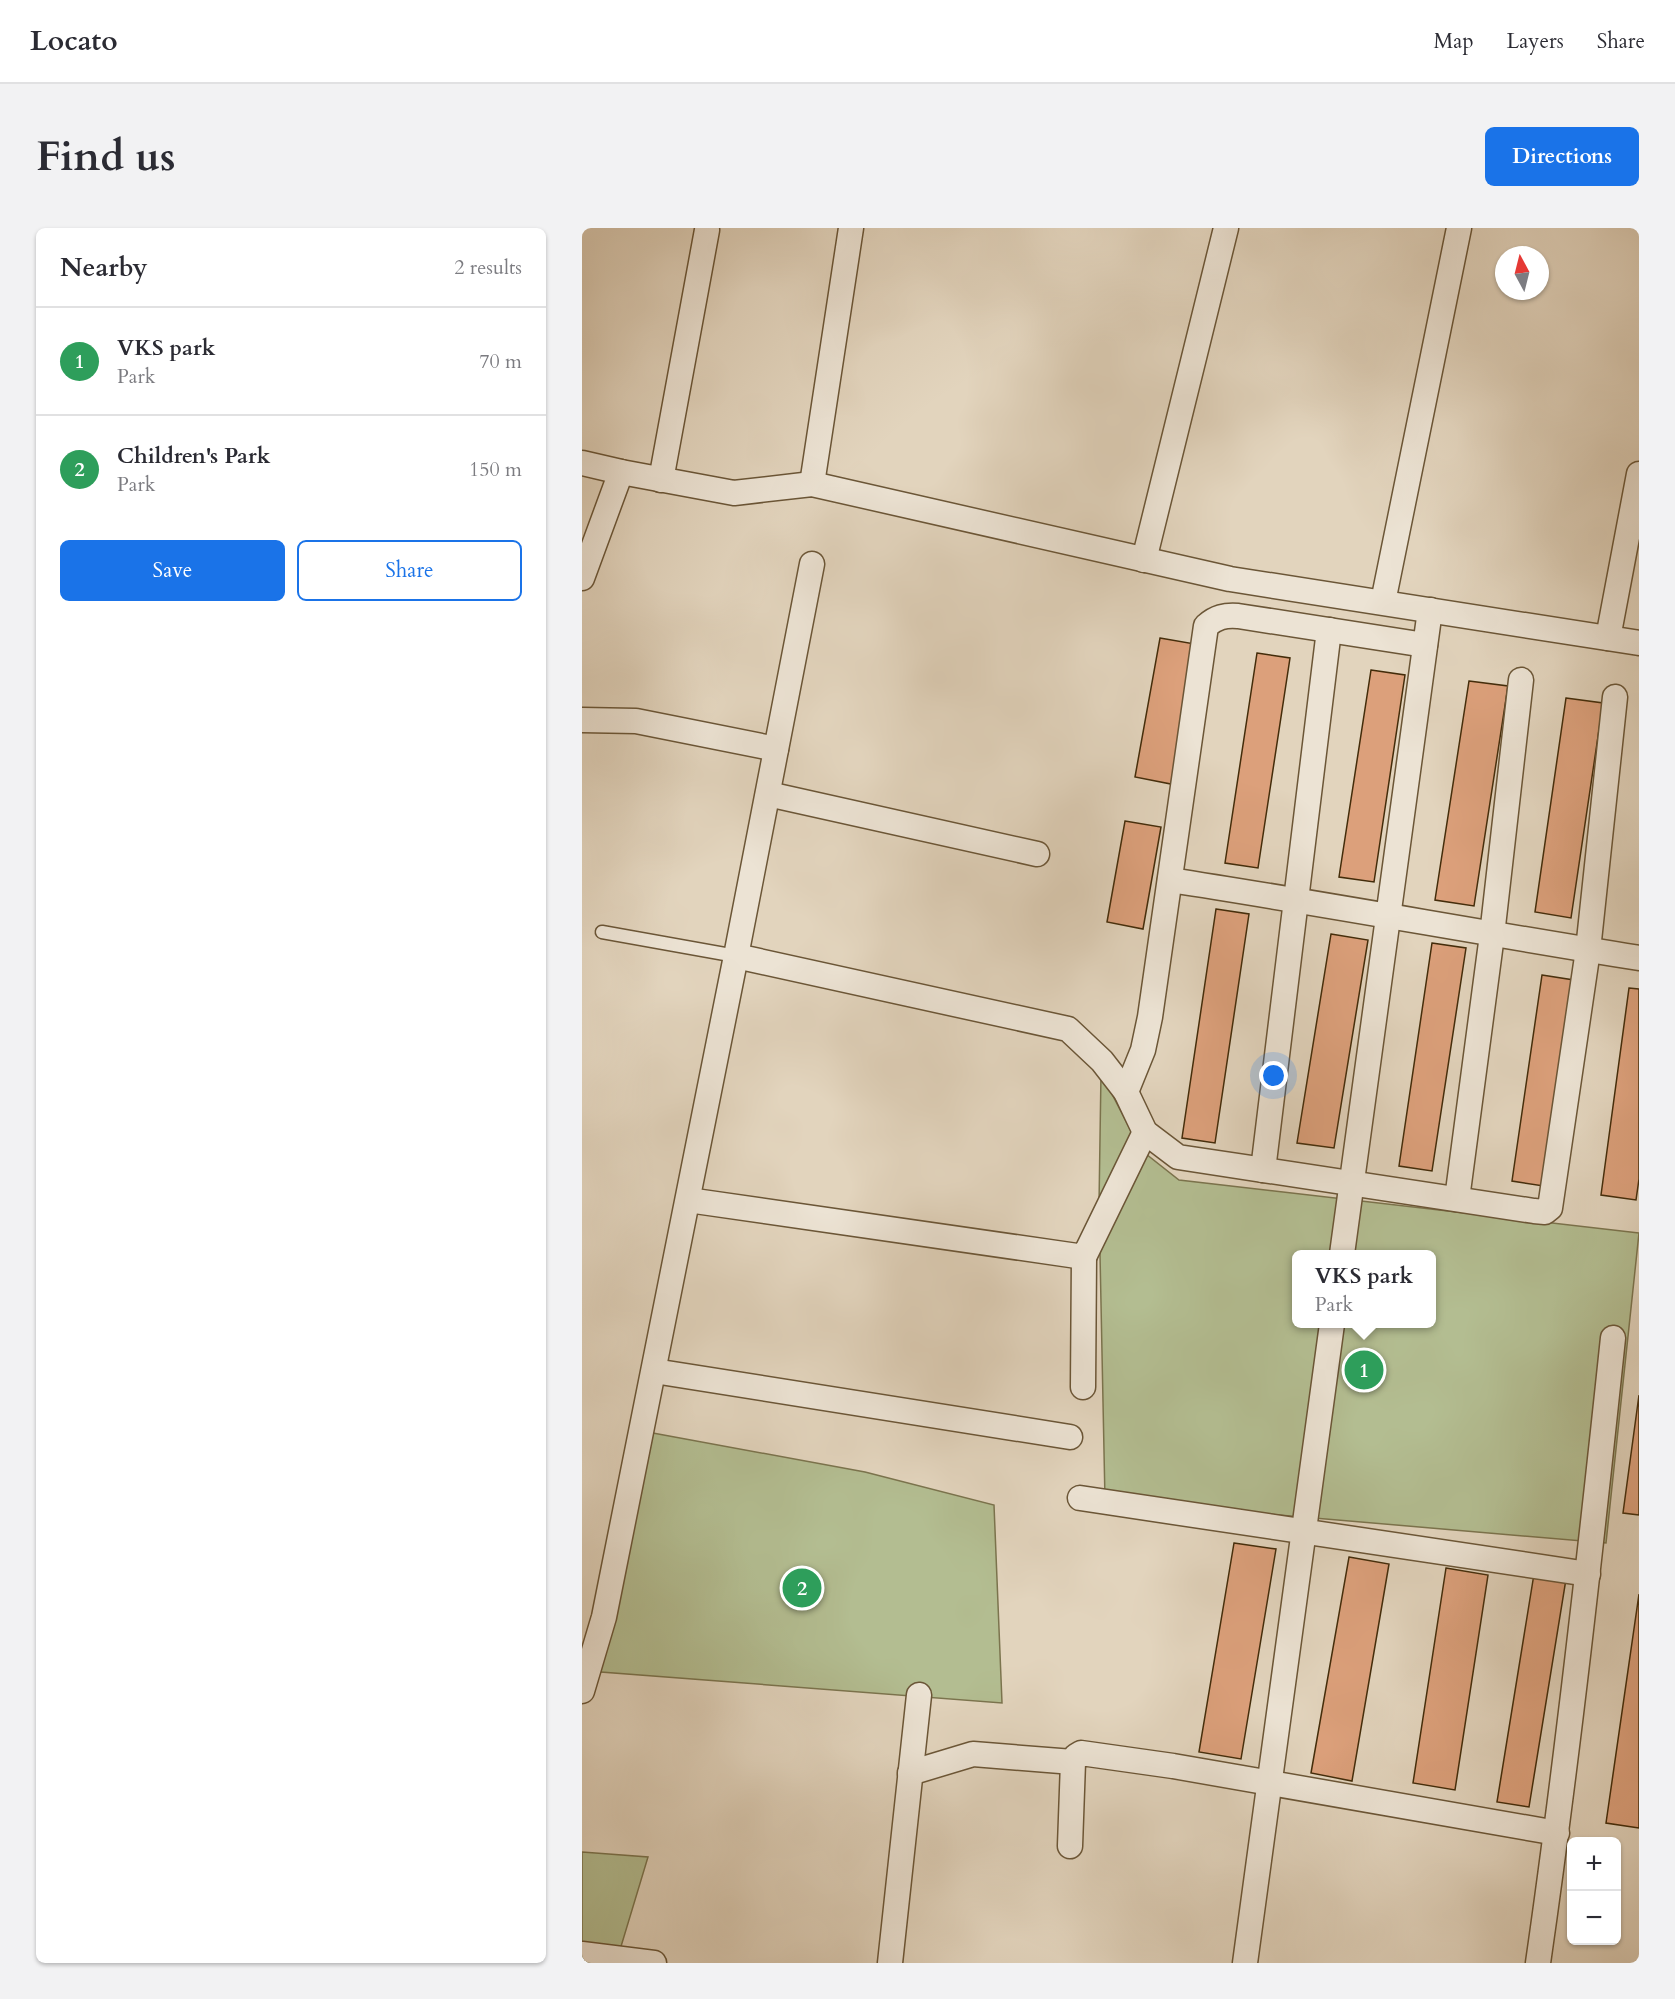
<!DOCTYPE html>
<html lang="en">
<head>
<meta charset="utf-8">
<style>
	:root { --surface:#fff; --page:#f2f2f3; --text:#2b2b33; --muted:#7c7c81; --line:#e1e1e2; --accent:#1a73e8 }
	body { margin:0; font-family:Cardo,serif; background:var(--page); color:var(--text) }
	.controls { position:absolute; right:18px; bottom:18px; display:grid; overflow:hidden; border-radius:9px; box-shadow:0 2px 4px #0004 }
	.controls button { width:54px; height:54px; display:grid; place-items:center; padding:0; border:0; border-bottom:2px solid var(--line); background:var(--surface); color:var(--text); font:30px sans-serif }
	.compass { position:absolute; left:913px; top:18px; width:54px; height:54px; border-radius:50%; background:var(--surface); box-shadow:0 2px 4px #0004; rotate:353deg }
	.you { position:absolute; left:692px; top:848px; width:21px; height:21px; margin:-15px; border:4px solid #fff; border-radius:50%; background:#1a73e8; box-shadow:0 0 0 9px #1a73e833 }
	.badge { display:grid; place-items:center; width:39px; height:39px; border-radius:50%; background:var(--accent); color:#fff; font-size:20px; font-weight:700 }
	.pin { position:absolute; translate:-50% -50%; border:3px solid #fff; box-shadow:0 2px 6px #0006 }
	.popup { position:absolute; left:710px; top:1022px; width:144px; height:78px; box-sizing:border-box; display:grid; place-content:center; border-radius:9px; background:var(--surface); filter:drop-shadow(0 2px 4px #0005); font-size:20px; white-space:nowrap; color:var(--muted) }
	.popup b { font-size:22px; color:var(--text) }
	.popup::after { content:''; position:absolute; left:50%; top:100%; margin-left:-12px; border:12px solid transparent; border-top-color:var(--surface) }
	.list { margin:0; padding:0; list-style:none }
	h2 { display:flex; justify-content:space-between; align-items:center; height:78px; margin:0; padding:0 24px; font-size:26px }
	h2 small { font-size:20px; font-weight:400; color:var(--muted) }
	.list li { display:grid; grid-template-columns:39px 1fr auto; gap:18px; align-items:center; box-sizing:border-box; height:108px; padding:0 24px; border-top:2px solid var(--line) }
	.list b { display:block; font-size:22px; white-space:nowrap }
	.list p { margin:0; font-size:20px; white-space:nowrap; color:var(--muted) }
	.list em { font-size:20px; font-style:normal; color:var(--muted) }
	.actions { display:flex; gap:12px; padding:18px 24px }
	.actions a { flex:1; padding:14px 0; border:2px solid var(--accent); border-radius:9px; text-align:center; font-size:21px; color:var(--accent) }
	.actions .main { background:var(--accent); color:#fff }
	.map { position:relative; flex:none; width:1057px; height:1735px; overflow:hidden; border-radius:9px }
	header { display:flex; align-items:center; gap:36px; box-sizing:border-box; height:84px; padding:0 30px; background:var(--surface); border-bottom:2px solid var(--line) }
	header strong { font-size:28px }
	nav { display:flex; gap:33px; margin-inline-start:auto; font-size:21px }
	.intro { display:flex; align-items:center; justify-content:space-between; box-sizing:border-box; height:144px; padding:0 36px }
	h1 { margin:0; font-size:42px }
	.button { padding:15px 27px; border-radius:9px; background:var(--accent); color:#fff; font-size:21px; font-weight:700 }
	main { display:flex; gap:36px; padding:0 36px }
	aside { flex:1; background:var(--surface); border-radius:9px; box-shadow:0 2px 4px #0004 }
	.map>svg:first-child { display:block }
	.green { fill:#b3bd91; stroke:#7b744e; stroke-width:1.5; fill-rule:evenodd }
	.building { fill:#dca07b; stroke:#432c0a; stroke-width:1.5 }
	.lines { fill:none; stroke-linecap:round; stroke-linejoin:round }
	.service-casing { stroke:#6b5637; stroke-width:15 }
	.minor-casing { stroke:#6b5637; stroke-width:27 }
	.service { stroke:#ece3d4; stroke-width:12 }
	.minor { stroke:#ece3d4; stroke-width:24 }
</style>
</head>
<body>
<header>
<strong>Locato</strong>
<nav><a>Map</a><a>Layers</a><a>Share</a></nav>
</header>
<div class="intro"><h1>Find us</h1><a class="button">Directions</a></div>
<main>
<aside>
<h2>Nearby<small>2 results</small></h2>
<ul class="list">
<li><span class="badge" style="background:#2e9e5b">1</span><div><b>VKS park</b><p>Park</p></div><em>70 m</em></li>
<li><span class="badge" style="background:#2e9e5b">2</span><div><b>Children's Park</b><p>Park</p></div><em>150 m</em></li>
</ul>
<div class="actions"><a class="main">Save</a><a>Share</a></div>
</aside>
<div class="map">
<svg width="1057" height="1735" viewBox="0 0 1057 1735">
	<rect width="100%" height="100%" fill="#e2d4bd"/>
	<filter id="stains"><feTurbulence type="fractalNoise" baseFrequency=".00333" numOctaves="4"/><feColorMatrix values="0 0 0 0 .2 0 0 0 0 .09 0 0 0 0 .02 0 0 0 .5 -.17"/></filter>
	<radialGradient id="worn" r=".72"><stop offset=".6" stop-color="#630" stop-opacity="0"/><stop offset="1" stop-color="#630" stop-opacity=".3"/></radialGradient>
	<g class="green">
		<path d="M519 845 559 922 597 952 1057 1005 1024 1315 523 1272 517 977ZM714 1026H850V1096H714Z"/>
		<polygon points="60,1203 283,1244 412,1277 420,1475 6,1443"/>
		<polygon points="0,1624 66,1629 34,1735 0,1735"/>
	</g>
	<g class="building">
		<polygon points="578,410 613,416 589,556 553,549"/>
		<polygon points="675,425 708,430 676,640 643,635"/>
		<polygon points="789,442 823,447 792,654 757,649"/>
		<polygon points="887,453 926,458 892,678 853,672"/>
		<polygon points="984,470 1021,475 989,690 953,684"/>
		<polygon points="543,593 579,599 561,701 525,694"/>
		<polygon points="634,681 667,686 633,915 600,910"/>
		<polygon points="749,706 786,712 752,920 715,915"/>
		<polygon points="850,715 884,720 850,943 817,938"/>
		<polygon points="960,747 998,753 968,959 930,953"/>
		<polygon points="1047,760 1057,761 1057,951 1054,972 1019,967"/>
		<polygon points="1057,1167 1057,1287 1041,1285"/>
		<polygon points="652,1315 694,1321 659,1531 617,1524"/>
		<polygon points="767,1329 807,1336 770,1553 729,1545"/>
		<polygon points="864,1340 906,1347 873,1562 831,1555"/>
		<polygon points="952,1346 984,1351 947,1579 915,1574"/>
		<polygon points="1057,1366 1057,1600 1024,1595"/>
	</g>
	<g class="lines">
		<defs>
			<polyline id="service" points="20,704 154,728"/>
			<g id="minor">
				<polyline points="0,235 39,244 152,265 230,256 648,351 1057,415"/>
				<polyline points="79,252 125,2"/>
				<polyline points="230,256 269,0"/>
				<polyline points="562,332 644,0"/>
				<polyline points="230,336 154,728 486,801 520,833 544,864 563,904 596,929 952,983 963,984 968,980 1006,722 1033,469"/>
				<polyline points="0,350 39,244"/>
				<polyline points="801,374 877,0"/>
				<polyline points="1026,410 1057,246"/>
				<polyline points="0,492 54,493 194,521"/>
				<polyline points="186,566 455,626"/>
				<path d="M588 652C744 676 900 705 1057 730"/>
				<path d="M544 864 561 822 568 789 624 398C634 389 643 387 656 388L843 417"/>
				<polyline points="681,942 747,402"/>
				<polyline points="875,971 910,707 939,452"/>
				<polyline points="106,972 502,1029 563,904"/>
				<polyline points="760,1026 848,382"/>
				<polyline points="72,1143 488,1209"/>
				<polyline points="501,1159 502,1029"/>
				<polyline points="498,1270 1006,1346"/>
				<polyline points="0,1463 22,1389 154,728"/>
				<polyline points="328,1545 391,1526 491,1534"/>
				<polyline points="488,1618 491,1534 494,1528 499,1525 591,1538 975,1605"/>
				<polyline points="0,1726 72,1735"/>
				<polyline points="308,1735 337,1467"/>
				<polyline points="663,1735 750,1096"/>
				<path d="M956 1735C986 1527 1009 1319 1031 1110"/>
			</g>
		</defs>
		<use href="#service" class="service-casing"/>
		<use href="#minor" class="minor-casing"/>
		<use href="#service" class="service"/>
		<use href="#minor" class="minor"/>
	</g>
	<rect width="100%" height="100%" filter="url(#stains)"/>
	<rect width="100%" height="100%" fill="url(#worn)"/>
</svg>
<div class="controls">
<button>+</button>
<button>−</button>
</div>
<svg class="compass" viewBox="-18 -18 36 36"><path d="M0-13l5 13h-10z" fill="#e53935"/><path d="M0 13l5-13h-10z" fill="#7c7c81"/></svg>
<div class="you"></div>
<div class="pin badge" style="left:782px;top:1142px;background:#2e9e5b">1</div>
<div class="popup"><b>VKS park</b>Park</div>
<div class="pin badge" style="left:220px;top:1360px;background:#2e9e5b">2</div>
</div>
</main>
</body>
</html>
